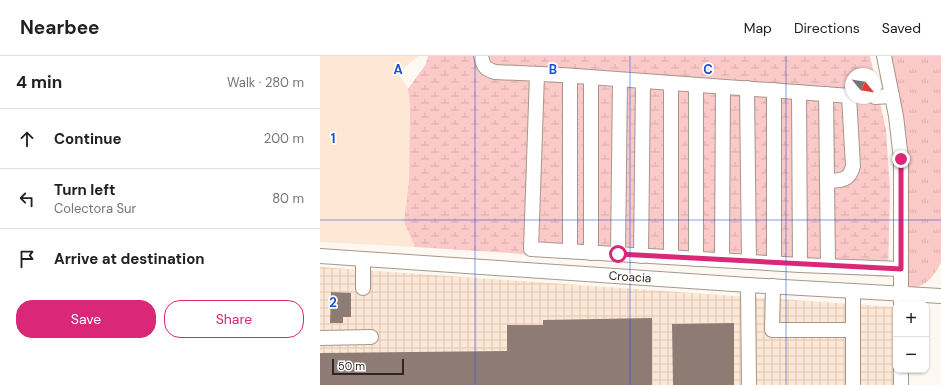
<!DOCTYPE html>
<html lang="en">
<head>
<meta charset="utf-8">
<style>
	:root { --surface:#fff; --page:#f2f2f2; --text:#202124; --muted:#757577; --line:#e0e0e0; --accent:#db2777 }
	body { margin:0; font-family:"DM Sans",sans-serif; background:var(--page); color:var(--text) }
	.controls { position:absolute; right:12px; bottom:12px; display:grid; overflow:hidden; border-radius:8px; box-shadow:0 1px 3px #0004 }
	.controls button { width:36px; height:36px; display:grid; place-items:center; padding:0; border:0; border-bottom:1px solid var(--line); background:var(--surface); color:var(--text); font:20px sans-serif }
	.compass { position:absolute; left:525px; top:12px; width:36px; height:36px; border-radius:50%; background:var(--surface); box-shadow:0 1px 3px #0004; rotate:120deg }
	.scale { position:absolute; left:12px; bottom:10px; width:72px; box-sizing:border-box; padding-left:4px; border:2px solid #2d2722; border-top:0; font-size:11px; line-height:14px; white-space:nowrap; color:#2d2722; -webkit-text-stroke:3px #fff; paint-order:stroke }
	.stop { position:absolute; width:12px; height:12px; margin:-9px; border:3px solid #db2777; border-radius:50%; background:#fff }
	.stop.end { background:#db2777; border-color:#fff; box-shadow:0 1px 4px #0008 }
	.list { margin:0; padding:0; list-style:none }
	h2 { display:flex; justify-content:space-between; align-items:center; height:52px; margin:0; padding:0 16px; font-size:17px }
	h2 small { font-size:13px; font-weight:400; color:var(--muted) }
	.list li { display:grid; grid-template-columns:26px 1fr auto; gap:12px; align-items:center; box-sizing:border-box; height:60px; padding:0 16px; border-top:1px solid var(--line) }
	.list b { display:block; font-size:15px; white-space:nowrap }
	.list p { margin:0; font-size:13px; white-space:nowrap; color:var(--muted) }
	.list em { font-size:13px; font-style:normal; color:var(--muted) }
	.actions { display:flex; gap:8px; padding:12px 16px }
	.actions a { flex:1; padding:9px 0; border:1px solid var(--accent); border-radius:16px; text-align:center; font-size:14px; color:var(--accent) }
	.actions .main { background:var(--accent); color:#fff }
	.icon { flex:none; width:22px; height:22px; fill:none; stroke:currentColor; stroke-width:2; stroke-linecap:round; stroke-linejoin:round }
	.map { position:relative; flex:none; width:621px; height:329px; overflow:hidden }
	header { display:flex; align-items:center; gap:24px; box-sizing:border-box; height:56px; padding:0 20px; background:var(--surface); border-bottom:1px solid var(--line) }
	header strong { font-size:19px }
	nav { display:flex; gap:22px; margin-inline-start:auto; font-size:14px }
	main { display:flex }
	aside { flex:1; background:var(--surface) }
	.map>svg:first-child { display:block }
	.built { fill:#fee8d5 }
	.industrial { fill:url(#industrial-grid) }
	.grass { fill:url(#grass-tufts) }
	.wetland { fill:url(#wetland-marsh) }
	.building { fill:#8d7b74 }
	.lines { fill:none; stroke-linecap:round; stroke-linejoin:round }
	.minor-casing { stroke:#a6978b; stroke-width:16 }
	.minor { stroke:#fff; stroke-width:14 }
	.route { stroke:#db2777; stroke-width:5 }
	.grid { fill:none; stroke:#1d4ed8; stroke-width:1; stroke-opacity:0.55 }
	.labels { text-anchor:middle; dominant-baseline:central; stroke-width:3.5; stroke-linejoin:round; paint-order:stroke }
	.street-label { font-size:12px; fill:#2d2722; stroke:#fff }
	.grid-label { font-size:13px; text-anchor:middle; font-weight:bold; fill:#1d4ed8; stroke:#fff; stroke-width:3.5; stroke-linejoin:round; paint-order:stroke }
</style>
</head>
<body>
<header>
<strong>Nearbee</strong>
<nav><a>Map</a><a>Directions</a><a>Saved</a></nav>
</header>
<main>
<aside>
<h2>4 min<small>Walk · 280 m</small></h2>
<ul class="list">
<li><svg class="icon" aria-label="ahead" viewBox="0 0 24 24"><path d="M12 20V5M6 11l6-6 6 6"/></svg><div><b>Continue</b></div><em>200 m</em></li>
<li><svg class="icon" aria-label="left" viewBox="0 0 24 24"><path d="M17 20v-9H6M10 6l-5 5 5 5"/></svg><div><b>Turn left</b><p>Colectora Sur</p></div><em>80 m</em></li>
<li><svg class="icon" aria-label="arrive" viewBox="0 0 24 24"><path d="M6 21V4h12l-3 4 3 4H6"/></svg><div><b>Arrive at destination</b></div></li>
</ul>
<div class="actions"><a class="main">Save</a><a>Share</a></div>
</aside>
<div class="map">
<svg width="621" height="329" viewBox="0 0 621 329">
	<defs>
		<pattern id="industrial-grid" width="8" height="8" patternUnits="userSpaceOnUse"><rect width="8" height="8" fill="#fee8d5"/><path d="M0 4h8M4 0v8" fill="none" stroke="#dac7b7"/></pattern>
		<pattern id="grass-tufts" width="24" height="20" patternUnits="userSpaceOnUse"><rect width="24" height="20" fill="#fbc9c8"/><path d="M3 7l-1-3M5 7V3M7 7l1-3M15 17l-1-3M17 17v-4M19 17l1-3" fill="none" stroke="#d7adac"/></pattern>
		<pattern id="wetland-marsh" width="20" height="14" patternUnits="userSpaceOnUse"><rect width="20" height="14" fill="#fbc9c8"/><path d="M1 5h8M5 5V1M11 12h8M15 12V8" fill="none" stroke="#d7adac"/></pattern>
	</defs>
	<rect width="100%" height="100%" fill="#fef8f2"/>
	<polygon class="built" points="0,0 98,0 78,17 88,33 90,50 89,124 84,166 95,191 0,186"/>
	<polygon class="industrial" points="0,211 575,251 574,329 0,329"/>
	<path class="grass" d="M568 0H621V206C616 218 602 237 587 229L585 75Z"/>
	<polygon class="wetland" points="108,0 550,0 554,18 531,18 531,42 555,42 555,24 566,74 570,134 568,221 95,191 84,166 89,124 90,50 88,33 106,8"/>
	<g class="building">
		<polygon points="11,236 31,237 31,261 23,261 23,267 10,267"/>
		<polygon points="332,262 332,329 0,329 0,297 187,295 187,269 223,269 223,264"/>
		<polygon points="414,267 414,329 353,329 352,268"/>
	</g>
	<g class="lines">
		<defs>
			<g id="minor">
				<path d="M161 0C163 10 165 13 175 16L242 19 531 40"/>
				<polyline points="564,0 576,60 581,103 581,248"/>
				<polyline points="217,18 211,193 480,209 581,213"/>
				<polyline points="271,22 271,197"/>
				<polyline points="427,32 429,206"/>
				<polyline points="479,36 480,209"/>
				<polyline points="506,38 508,209"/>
				<polyline points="555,41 572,40"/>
				<path d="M507 126C521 123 529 126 533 110L529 40"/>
				<polyline points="250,195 250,20"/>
				<polyline points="298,198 300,24"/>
				<polyline points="0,200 428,229 621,240"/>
				<polyline points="321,200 323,25"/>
				<polyline points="351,201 351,27"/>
				<polyline points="376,203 376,29"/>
				<polyline points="402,204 403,31"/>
				<polyline points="454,207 454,34"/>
				<polyline points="428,229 429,329"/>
				<polyline points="453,230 452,274 533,274"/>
				<polyline points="43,232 43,203"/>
				<polyline points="0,282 51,281"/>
				<polyline points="581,314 581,329"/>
				<polyline points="533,329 533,235"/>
			</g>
		</defs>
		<use href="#minor" class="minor-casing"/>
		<use href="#minor" class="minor"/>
	</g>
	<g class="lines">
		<polyline class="route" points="298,198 581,213 581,103"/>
	</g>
	<path class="grid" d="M155 0V329M310 0V329M466 0V329M0 164H621"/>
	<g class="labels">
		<g class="street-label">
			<text transform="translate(310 221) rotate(4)">Croacia</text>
		</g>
	</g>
	<g class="grid-label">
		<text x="78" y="18">A</text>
		<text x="233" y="18">B</text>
		<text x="388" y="18">C</text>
		<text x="13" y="87">1</text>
		<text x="13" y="251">2</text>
	</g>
</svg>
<div class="controls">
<button>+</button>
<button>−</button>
</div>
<svg class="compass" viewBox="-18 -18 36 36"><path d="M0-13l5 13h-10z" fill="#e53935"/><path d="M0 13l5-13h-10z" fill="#757577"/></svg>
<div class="scale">50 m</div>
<div class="stop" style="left:298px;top:198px"></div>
<div class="stop end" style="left:581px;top:103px"></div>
</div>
</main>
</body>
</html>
